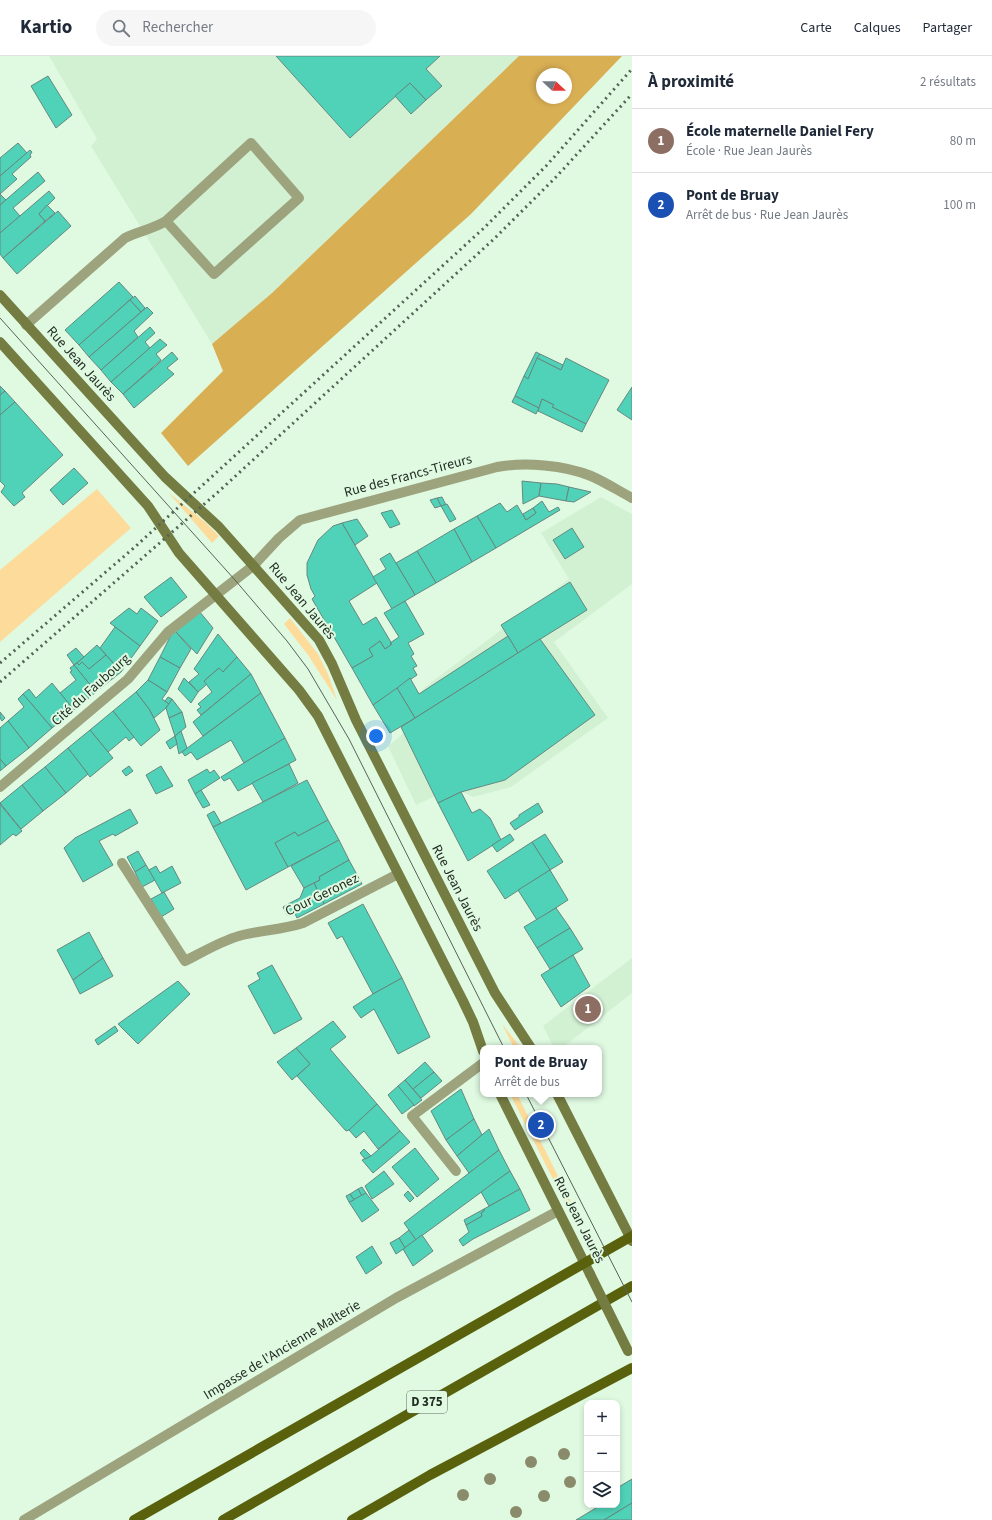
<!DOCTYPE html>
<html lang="fr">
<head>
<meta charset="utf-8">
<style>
	:root { --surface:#fff; --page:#f6f6f7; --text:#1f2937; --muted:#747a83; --line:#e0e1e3; --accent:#844dc4 }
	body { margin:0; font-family:"Source Sans 3",sans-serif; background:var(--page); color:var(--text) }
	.controls { position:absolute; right:12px; bottom:12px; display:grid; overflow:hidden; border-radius:8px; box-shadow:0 2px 6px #0003 }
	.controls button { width:36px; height:36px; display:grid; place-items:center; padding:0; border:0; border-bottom:1px solid var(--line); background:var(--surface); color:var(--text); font:20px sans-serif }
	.compass { position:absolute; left:536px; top:12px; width:36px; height:36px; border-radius:50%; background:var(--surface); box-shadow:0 2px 6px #0003; rotate:112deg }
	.you { position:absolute; left:376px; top:680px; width:14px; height:14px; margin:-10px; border:3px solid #fff; border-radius:50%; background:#1a73e8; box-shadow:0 0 0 6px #1a73e833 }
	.badge { display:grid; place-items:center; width:26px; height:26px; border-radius:50%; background:var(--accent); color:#fff; font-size:13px; font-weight:700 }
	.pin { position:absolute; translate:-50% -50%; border:2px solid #fff; box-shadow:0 1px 4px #0006 }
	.popup { position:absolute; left:480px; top:989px; width:122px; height:52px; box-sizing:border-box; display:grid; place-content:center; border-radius:8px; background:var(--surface); filter:drop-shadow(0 1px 3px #0005); font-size:13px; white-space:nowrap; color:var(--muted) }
	.popup b { font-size:15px; color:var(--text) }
	.popup::after { content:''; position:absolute; left:50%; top:100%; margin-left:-8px; border:8px solid transparent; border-top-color:var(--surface) }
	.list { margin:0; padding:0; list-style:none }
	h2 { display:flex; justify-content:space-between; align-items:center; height:52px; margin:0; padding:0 16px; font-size:17px }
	h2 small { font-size:13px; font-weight:400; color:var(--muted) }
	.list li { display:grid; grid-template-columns:26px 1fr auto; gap:12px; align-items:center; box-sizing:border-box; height:64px; padding:0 16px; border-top:1px solid var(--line) }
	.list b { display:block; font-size:15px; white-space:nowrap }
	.list p { margin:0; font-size:13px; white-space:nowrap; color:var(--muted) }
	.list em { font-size:13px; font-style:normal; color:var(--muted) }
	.icon { flex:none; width:22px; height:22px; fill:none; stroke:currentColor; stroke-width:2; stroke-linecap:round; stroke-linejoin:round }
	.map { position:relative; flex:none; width:632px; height:1464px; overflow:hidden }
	header { display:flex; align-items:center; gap:24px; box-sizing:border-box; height:56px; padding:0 20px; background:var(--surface); border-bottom:1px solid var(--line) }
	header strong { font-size:19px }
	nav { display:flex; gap:22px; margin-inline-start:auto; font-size:14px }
	.search { width:280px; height:36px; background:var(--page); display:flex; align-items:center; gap:10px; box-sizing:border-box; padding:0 14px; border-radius:22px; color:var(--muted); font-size:15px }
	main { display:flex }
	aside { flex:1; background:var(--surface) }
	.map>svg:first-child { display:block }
	.built { fill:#d2f1d3 }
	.green { fill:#fddc9b }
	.forest { fill:#d9af54; fill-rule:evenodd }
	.building { fill:#50d2b8; stroke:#65887f }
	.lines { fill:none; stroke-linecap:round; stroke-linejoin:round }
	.lane { stroke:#9ca37d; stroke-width:10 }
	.street { stroke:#9ca37d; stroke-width:10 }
	.secondary { stroke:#747c42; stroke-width:10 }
	.primary { stroke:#59610c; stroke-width:10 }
	.tram { stroke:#556356; stroke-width:1 }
	.rail { stroke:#556356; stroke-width:3; stroke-dasharray:2 4; stroke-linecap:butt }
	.secondary-bridge { stroke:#747c42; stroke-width:10 }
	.tree { fill:#8a8b6b }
	.labels { text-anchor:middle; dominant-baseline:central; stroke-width:4; stroke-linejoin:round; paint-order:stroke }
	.shield { fill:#e0fae2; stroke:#5c6a5d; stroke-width:1 }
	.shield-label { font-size:13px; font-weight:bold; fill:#232d24 }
	.street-label { font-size:14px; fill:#232d24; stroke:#e0fae2 }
</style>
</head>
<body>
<header>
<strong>Kartio</strong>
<div class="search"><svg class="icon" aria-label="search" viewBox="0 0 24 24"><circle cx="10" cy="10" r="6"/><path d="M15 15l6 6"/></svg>Rechercher</div>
<nav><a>Carte</a><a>Calques</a><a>Partager</a></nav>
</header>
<main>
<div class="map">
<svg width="632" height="1464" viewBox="0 0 632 1464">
	<rect width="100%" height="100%" fill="#e0fae2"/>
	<g class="built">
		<polygon points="49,0 519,0 272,237 212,288 91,90 97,83"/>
		<polygon points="601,441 632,458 632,528 554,586 608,662 511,731 473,741 452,732 416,749 388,690 427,658 413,644 425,631 569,523 541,477"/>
		<polygon points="632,902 632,937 562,992 554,992 543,970"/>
	</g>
	<g class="green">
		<polygon points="97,433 131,472 0,586 0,514"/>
		<polygon points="168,436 205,466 219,480 212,487"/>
		<polygon points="290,562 318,598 328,618 337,644 308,599 284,568"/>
		<polygon points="502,968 521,992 514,992"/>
		<polygon points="510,1038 517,1038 580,1164 575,1167"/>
	</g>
	<path class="forest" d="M519 0H622L471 158 188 410 161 377 223 315 212 288 272 237ZM542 18H566V42H542Z"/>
	<g class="building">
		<polygon points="276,0 440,0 426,13 442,30 426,44 410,27 350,82"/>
		<polygon points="48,20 72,59 56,72 31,30"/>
		<polygon points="410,27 426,44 411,58 395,40"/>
		<polygon points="18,87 27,97 0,120 0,102"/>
		<polygon points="30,94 32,96 30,99 31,101 12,118 17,123 0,138 6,144 0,149 0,120"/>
		<polygon points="38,116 45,125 13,152 20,160 0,177 0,149"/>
		<polygon points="49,135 55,142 39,158 45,165 3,202 0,198 0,177"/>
		<polygon points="47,149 55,157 45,165 39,158"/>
		<polygon points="58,155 71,170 17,218 3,202"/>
		<polygon points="119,226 133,241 79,289 65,274"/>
		<polygon points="135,240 145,252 141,256 130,244"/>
		<polygon points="130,244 141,256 89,301 79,289"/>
		<polygon points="147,251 153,257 134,275 138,281 101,314 89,301"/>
		<polygon points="150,271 155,277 145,286 150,292 111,326 101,314"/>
		<polygon points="160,283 167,289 156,298 161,304 123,338 111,326"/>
		<polygon points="172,296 178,303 167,312 174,318 134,352 123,338"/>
		<polygon points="536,296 540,298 528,323 524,320"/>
		<polygon points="540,298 563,309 561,314 537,302"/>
		<polygon points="537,302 561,314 566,302 609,324 586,368 552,351 554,349 542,343 539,352 515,340 524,320 528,323"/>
		<polygon points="0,330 5,335 0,339"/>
		<polygon points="632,331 632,364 617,354"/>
		<polygon points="5,335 15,346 0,359 0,339"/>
		<polygon points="515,340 539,352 536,358 512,346"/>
		<polygon points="542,343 554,349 552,351 586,368 582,376 538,355"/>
		<polygon points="15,346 63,399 22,437 25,441 14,450 1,436 5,430 0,425 0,359"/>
		<polygon points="74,412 88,427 63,449 50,434"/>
		<polygon points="522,425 541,427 539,440 523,448"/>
		<polygon points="541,427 557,428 569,431 566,445 539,440"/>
		<polygon points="569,431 591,436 574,446 566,445"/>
		<polygon points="442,441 446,449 441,450 437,442"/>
		<polygon points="437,442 441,450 435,452 430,444"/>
		<polygon points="542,445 549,456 558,451 560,454 496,492 477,460 500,447 507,456 517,449 526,464 536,457 533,452"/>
		<polygon points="447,448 456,463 450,466 441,450"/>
		<polygon points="533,452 536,457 526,464 523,458"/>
		<polygon points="392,454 400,468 390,472 381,457"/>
		<polygon points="477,460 496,492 472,506 454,473"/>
		<polygon points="357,463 368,480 355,489 342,467"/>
		<polygon points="342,467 377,527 349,545 363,569 376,561 392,588 385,593 380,585 369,593 373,600 352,612 312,543 315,540 311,533 307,519 307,507 318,484 333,470"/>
		<polygon points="572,472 584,491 565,503 553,484"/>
		<polygon points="454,473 472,506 436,527 417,495"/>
		<polygon points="417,495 436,527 415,539 396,507"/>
		<polygon points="390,497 415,539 392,553 373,521 386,513 380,503"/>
		<polygon points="171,521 187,541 161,561 144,541"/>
		<polygon points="570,526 587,554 518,597 501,569"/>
		<polygon points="405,545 424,578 408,587 414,598 411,600 417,610 413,612 417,619 373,649 352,612 373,600 369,593 380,585 385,593 392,588 390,587 399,581 384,557"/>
		<polygon points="129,552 137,558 141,552 158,565 140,590 110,567"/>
		<polygon points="199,555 213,572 197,598 175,575"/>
		<polygon points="115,571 140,590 121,616 100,592"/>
		<polygon points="175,575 191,593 180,612 160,601 171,579"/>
		<polygon points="218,578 237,601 223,616 219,612 204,625 207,628 198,636 189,626 199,618 194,613"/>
		<polygon points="508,580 518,597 415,662 397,632 410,622 419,638"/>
		<polygon points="540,583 595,659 505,724 461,736 438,747 401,671"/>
		<polygon points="97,589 106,599 89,613 82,606 79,609 77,607"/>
		<polygon points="76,592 84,601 74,609 67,599"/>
		<polygon points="106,599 121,616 96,636 74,609 77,607 79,609 82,606 89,613"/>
		<polygon points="160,601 180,612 167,636 148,624"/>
		<polygon points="237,601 251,618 201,659 197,654 201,651 198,648 212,636 204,625 219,612 223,616"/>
		<polygon points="74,609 96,636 74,654 60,637 76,624 70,616 72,615 70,612"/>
		<polygon points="251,618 261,637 203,680 193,666"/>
		<polygon points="184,622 198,636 191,647 178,633"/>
		<polygon points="148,624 167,636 162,643 169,648 166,652 154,662 149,653 136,636"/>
		<polygon points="52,627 74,654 52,672 23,638 29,633 36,642"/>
		<polygon points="397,632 415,662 390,677 373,649"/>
		<polygon points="136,636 149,653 160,674 141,690 113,655"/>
		<polygon points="261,637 285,682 244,707 231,684 197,704 191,696 185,700 182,696"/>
		<polygon points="23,638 52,672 29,692 8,665 24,651 18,643"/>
		<polygon points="168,641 172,643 169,648 165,645"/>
		<polygon points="172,643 182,656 169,662 166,652"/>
		<polygon points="113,655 134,681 129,685 126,681 108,696 90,674"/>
		<polygon points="0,656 5,662 2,665 0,662"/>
		<polygon points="182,656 186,671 175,680 169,662"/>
		<polygon points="8,665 29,692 6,710 0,703 0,672"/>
		<polygon points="90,674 113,702 90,721 68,692"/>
		<polygon points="181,675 187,692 179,698 175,680"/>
		<polygon points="175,680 177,688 170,693 166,686"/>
		<polygon points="285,682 296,704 238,735 230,722 224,725 221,721"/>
		<polygon points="68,692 88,718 66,737 45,711"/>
		<polygon points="0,703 6,710 0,715"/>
		<polygon points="289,708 298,727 263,746 252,727"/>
		<polygon points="129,710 133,715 126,720 122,715"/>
		<polygon points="161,710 173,730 156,738 146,719"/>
		<polygon points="45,711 66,737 43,755 22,729"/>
		<polygon points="207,713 210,717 214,714 220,722 195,738 188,724"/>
		<polygon points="307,724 328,764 298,780 295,776 275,787 288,811 246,834 213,771"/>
		<polygon points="22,729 43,755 21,773 0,747"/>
		<polygon points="201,734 210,749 203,752 195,738"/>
		<polygon points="461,736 472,757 480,753 490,762 501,784 468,805 438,747"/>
		<polygon points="538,747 543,756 515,774 510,767 519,761 519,759"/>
		<polygon points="0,748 22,775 16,780 13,778 0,789"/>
		<polygon points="130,753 138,767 115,780 113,778 99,785 113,809 83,826 64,792 75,782"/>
		<polygon points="214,755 221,767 213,771 207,759"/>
		<polygon points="328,764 339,784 288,811 275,787 295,776 298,780"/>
		<polygon points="510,778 514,784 497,796 492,789"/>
		<polygon points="545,778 563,806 550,814 532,786"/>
		<polygon points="339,784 349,804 319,821 320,824 304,832 291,810"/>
		<polygon points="532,786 550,814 505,843 487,815"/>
		<polygon points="138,795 146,809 135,816 127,801"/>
		<polygon points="349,804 362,828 324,848 314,827 320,824 319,821"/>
		<polygon points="146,809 155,824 142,831 135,816"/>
		<polygon points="156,810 160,817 172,810 181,827 162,837 149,814"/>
		<polygon points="550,814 568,844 537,864 518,834"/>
		<polygon points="314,827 324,848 297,862 290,847 300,842 304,832"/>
		<polygon points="164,836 174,853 161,861 151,843"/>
		<polygon points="290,847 294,856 287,859 283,851"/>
		<polygon points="363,848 402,922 373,938 342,880 337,883 328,867"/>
		<polygon points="556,852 570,872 537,892 524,871"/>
		<polygon points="570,872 583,893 550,913 537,892"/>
		<polygon points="89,876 103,902 73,924 57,894"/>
		<polygon points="573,899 590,930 561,951 541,919"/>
		<polygon points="103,902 113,920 80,938 73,924"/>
		<polygon points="272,909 302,963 274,978 248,930 260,923 257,917"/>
		<polygon points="402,922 430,981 398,998 374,953 361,962 353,951 373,938"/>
		<polygon points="178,925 190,938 138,988 118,968"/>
		<polygon points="333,965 346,981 330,993 377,1048 349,1074 346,1075 297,1020 310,1008 296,992"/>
		<polygon points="115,970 118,975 98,989 95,984"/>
		<polygon points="296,992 310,1008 292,1024 277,1006"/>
		<polygon points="425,1006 434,1016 413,1033 405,1024"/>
		<polygon points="434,1016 442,1025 421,1042 413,1033"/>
		<polygon points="405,1024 422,1044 414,1050 398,1030"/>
		<polygon points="398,1030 414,1049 402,1058 388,1039"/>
		<polygon points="461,1033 474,1063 446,1084 431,1055"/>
		<polygon points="377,1048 400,1075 378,1093 364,1075 356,1082 349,1074"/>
		<polygon points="474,1063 482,1079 457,1100 446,1084"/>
		<polygon points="489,1073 499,1094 469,1117 457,1100"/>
		<polygon points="400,1075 410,1086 373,1117 362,1104 371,1100"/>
		<polygon points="415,1092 439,1123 417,1141 392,1111"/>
		<polygon points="364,1093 371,1100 365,1103 360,1097"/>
		<polygon points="499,1094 510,1115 416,1184 404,1167"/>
		<polygon points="384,1115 394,1128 372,1143 365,1130"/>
		<polygon points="510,1115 520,1133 489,1150 481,1136"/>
		<polygon points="362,1131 366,1137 362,1140 358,1133"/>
		<polygon points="358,1133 362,1140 354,1144 350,1138"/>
		<polygon points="520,1133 530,1154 473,1183 463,1190 459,1184 469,1176 466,1169 482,1160 481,1157 484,1155 484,1153"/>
		<polygon points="408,1135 414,1142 410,1146 404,1139"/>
		<polygon points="366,1137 379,1154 362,1166 349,1146"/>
		<polygon points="350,1138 354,1144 349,1146 346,1140"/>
		<polygon points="484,1153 484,1155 481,1157 482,1160 466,1169 464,1164"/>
		<polygon points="409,1174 416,1184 405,1192 399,1182"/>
		<polygon points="422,1179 433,1195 413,1210 403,1193"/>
		<polygon points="399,1182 405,1192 396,1198 390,1187"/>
		<polygon points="372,1190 382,1207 366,1218 356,1201"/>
		<polygon points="632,1423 632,1447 604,1464 576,1464 601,1449 617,1449 617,1432"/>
		<polygon points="632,1447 632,1464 604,1464"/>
	</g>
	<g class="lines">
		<g class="lane">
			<path d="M26 269 125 182C139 175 153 173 166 165L251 87 299 142 214 218 166 165"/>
			<path d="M122 807 185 905C203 896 221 885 239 880 260 874 282 874 303 867L398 818"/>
			<polyline points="456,1115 412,1060 483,1007"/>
		</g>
		<g class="street">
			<path d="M0 731 128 623 168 576 253 510 279 482 300 464 497 411C525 406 564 409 591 420 605 426 619 435 632 442"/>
			<polyline points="24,1464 396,1242 558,1155"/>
		</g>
		<g class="secondary">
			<polyline points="0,239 165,421 219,471 319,584 332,608 356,664 495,937 531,992"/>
			<polyline points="0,286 148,450 179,497 299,634 318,660 463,945 473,966 483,995"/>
			<polyline points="500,1038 590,1218"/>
			<polyline points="557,1038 632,1185"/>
		</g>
		<g class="primary">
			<polyline points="134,1464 632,1180"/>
			<polyline points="223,1464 632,1230"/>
			<polyline points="352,1464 430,1419 632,1312"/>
		</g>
		<g class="tram">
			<polyline points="0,262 235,524 287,585 308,613 349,683 504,992"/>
			<polyline points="526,1038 632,1246"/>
		</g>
		<g class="rail">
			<polyline points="0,607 136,490 485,171 546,110 632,13"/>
			<polyline points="0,626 217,437 495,182 557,120 632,38"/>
		</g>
		<polyline class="secondary-bridge" points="590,1218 628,1295"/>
	</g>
	<g class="tree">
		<circle cx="564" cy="1398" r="6"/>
		<circle cx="531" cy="1406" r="6"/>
		<circle cx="490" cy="1423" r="6"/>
		<circle cx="570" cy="1426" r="6"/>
		<circle cx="463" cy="1439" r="6"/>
		<circle cx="544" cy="1440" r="6"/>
		<circle cx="516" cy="1456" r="6"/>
	</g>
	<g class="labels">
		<rect class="shield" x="407" y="1335" width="40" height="22" rx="3"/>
		<g class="shield-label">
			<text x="427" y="1346">D 375</text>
		</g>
		<g class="street-label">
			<text transform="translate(81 308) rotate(48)">Rue Jean Jaurès</text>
			<text transform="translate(408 420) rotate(-15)">Rue des Francs-Tireurs</text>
			<text transform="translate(302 545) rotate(50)">Rue Jean Jaurès</text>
			<text transform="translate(91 634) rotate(-42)">Cité du Faubourg</text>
			<text transform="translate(457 832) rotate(63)">Rue Jean Jaurès</text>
			<text transform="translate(322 839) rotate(-26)">Cour Geronez</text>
			<text transform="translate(579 1164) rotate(63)">Rue Jean Jaurès</text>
			<text transform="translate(282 1294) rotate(-31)">Impasse de l'Ancienne Malterie</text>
		</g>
	</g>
</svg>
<div class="controls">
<button>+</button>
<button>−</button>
<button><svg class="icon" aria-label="layers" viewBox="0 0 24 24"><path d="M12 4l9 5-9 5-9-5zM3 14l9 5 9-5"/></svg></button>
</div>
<svg class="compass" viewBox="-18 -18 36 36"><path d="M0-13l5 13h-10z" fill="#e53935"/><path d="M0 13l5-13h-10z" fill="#747a83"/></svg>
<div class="you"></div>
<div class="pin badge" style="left:588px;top:953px;background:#8d6e63">1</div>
<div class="pin badge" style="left:541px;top:1069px;background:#1a4fb4">2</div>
<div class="popup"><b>Pont de Bruay</b>Arrêt de bus</div>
</div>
<aside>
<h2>À proximité<small>2 résultats</small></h2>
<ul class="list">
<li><span class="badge" style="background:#8d6e63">1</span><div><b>École maternelle Daniel Fery</b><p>École · Rue Jean Jaurès</p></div><em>80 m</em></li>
<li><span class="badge" style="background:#1a4fb4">2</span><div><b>Pont de Bruay</b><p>Arrêt de bus · Rue Jean Jaurès</p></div><em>100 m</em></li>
</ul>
</aside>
</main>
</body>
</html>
